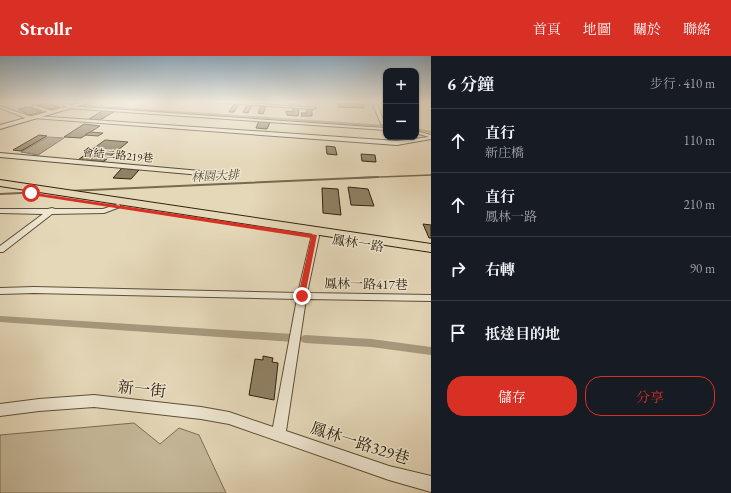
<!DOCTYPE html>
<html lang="zh-TW">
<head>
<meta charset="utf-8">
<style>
	:root { --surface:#171b24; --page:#242831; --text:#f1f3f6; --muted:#9ea1a6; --line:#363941; --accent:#d93025 }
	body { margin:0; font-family:"EB Garamond","Noto Serif TC",serif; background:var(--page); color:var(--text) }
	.controls { position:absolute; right:12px; top:12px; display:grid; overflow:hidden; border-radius:8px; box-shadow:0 1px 3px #0004 }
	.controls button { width:36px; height:36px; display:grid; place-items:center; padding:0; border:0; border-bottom:1px solid var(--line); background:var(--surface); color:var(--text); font:20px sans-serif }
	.stop { position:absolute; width:12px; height:12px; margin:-9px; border:3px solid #d93025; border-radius:50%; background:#fff }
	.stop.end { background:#d93025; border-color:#fff; box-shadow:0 1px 4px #0008 }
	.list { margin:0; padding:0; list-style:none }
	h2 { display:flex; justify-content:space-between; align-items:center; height:52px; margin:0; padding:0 16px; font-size:17px }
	h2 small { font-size:13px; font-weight:400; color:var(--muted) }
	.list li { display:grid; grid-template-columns:26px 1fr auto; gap:12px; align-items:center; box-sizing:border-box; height:64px; padding:0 16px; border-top:1px solid var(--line) }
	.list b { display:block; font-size:15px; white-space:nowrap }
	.list p { margin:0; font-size:13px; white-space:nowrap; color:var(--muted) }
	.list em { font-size:13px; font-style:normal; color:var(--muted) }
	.actions { display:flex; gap:8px; padding:12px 16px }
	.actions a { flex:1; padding:9px 0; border:1px solid var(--accent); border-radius:16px; text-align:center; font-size:14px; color:var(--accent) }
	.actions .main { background:var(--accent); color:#fff }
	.icon { flex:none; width:22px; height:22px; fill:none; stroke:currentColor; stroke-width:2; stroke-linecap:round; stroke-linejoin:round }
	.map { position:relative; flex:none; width:431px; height:437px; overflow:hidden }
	header { display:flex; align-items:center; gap:24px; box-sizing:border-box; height:56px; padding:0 20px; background:var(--accent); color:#fff }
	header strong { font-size:19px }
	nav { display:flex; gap:22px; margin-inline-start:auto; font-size:14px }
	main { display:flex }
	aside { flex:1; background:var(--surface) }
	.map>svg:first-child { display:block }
	.green { fill:#c6b99b; stroke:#7c6e53 }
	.water { fill:#a89a7e; stroke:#786a50 }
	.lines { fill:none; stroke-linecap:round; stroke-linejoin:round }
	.stream-far1 { stroke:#786a50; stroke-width:1.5 }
	.stream { stroke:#786a50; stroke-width:2 }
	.canal { fill:#a89a7e; fill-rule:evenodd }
	.building { fill:#8f8165; stroke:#31220b }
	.street-casing { stroke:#5e5036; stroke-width:2 }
	.secondary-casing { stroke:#31220b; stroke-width:2 }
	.primary-casing { stroke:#31220b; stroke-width:2 }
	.street { fill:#eee6d2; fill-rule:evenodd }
	.secondary { fill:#eee6d2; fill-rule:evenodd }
	.primary { fill:#e5d8b9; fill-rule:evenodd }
	.route { fill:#d93025 }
	.labels { text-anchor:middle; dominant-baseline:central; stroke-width:3; stroke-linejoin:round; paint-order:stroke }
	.far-street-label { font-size:11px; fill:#31220b; stroke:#eee6d2 }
	.far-water-label { font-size:12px; font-style:italic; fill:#5b4c33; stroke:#eee6d2 }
	.street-label { font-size:13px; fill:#31220b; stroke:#eee6d2 }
	.near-street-label { font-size:16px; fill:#31220b; stroke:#eee6d2 }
</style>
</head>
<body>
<header>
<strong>Strollr</strong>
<nav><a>首頁</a><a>地圖</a><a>關於</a><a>聯絡</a></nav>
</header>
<main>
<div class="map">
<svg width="431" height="437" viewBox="0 0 431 437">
	<rect width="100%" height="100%" fill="#e5d8b9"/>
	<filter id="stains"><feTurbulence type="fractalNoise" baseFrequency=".005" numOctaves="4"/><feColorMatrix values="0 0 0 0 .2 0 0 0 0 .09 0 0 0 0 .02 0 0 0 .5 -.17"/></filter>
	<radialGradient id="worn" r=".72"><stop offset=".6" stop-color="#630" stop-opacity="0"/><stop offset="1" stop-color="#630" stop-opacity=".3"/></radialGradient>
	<polygon class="green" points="134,367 160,388 179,372 199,379 226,437 0,437 0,379"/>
	<polygon class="water" points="48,81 64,82 38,99 21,96"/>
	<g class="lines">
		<polyline class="stream-far1" points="355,122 431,119"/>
		<g class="stream">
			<polyline points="68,135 378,121"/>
			<polyline points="0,138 43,136"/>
		</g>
		<g class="canal">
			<polygon points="69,46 89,49 386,69 386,71 89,51"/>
			<polygon points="416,72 431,75 431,77 416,74"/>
			<polygon points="0,260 293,278 296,279 298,282 296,285 293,286 0,266"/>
			<polygon points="305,279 371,283 431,291 431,299 371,291 305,287 302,286 300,283 302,280"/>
		</g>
	</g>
	<g class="building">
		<polygon points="294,46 300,46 299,51 289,50 289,47 294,47"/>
		<polygon points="47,47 60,51 50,53 37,49"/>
		<polygon points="338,47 363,48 364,52 338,51"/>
		<polygon points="234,48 239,48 234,56 229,56"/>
		<polygon points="247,49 252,49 248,57 243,56"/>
		<polygon points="261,50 266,50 263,58 258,57"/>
		<polygon points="29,51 42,56 29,59 18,53"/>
		<polygon points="293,51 299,52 298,60 287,59 286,55 293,56"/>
		<polygon points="307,52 312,53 312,60 301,60 302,58 301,57 307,57"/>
		<polygon points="104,54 115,55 100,64 89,63"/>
		<polygon points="259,65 270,66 267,73 256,72"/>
		<polygon points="84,68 100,70 81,82 64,81"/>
		<polygon points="90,76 103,77 98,80 85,79"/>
		<polygon points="39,79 47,80 21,95 13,94"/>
		<polygon points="105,84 128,86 103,106 78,104"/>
		<polygon points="326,90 335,91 337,99 327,98"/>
		<polygon points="361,98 375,99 376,106 362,105"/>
		<polygon points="122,112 139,114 131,123 113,122"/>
		<polygon points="348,131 368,133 374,150 351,149"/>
		<polygon points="322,132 338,133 341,159 323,157"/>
		<polygon points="423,168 431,169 431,182 429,182"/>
		<polygon points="263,300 273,302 272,306 278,307 274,344 249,339 255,303 263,304"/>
	</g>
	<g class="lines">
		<defs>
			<g id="street">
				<polygon points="57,46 81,51 386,72 386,74 81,53 70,52"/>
				<polygon points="211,46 231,46 316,52 314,53"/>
				<polygon points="372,46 376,46 385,69 381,68"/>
				<polygon points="33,49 52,55 53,56 51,57 32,51"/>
				<polygon points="0,50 32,61 32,62 28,63 0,52"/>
				<polygon points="35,60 397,85 429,81 416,77 416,75 431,79 431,83 397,89 33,62"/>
				<polygon points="0,97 234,118 237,120 234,122 0,101"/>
				<polygon points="118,148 120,149 120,151 104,157 52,158 3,196 0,196 0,190 43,158 0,157 0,153 48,153 52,152 55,153 103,153"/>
				<polygon points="312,178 318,178 319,180 307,237 431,239 431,245 306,243 286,375 389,410 431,420 431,436 389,424 229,368 201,363 94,351 39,355 0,360 0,348 39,343 94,339 201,351 229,356 273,371 297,243 34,237 0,238 0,232 34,231 298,237"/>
			</g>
			<polygon id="secondary" points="83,46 92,46 0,73 0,69"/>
			<polygon id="primary" points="0,124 431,188 431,196 0,130"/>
		</defs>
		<use href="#street" class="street-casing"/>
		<use href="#secondary" class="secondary-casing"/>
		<use href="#primary" class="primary-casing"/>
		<use href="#street" class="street"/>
		<use href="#secondary" class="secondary"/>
		<use href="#primary" class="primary"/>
	</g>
	<linearGradient id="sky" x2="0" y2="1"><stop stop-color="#8eaabe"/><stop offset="0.43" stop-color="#f3ede0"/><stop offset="1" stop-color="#f3ede0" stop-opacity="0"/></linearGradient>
	<rect width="431" height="107" fill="url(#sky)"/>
	<polygon class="route" points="29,136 317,179 305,240 302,243 298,240 311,182 31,139"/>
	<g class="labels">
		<g class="far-street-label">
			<text transform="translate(118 99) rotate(5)">會結二路219巷</text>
		</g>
		<g class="far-water-label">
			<text transform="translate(215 120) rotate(-3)">林園大排</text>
		</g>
		<g class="street-label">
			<text transform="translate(358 187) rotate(9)">鳳林一路</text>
			<text transform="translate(366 228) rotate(1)">鳳林一路417巷</text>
		</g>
		<g class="near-street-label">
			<text transform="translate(142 333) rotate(6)">新一街</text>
			<text transform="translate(360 387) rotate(18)">鳳林一路329巷</text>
		</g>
	</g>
	<rect width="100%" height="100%" filter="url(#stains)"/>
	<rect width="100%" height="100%" fill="url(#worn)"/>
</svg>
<div class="controls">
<button>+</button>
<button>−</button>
</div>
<div class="stop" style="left:31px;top:137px"></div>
<div class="stop end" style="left:302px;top:240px"></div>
</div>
<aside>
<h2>6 分鐘<small>步行 · 410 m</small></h2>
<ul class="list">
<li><svg class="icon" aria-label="ahead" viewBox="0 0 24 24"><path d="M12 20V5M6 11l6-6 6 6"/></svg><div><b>直行</b><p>新庄橋</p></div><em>110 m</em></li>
<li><svg class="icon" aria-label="ahead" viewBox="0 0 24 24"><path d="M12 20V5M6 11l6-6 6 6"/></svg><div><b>直行</b><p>鳳林一路</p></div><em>210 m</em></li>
<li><svg class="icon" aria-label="right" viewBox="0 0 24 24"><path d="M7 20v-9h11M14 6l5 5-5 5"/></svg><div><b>右轉</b></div><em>90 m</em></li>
<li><svg class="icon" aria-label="arrive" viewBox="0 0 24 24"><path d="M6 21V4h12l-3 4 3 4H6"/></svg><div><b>抵達目的地</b></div></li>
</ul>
<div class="actions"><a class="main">儲存</a><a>分享</a></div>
</aside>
</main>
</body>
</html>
